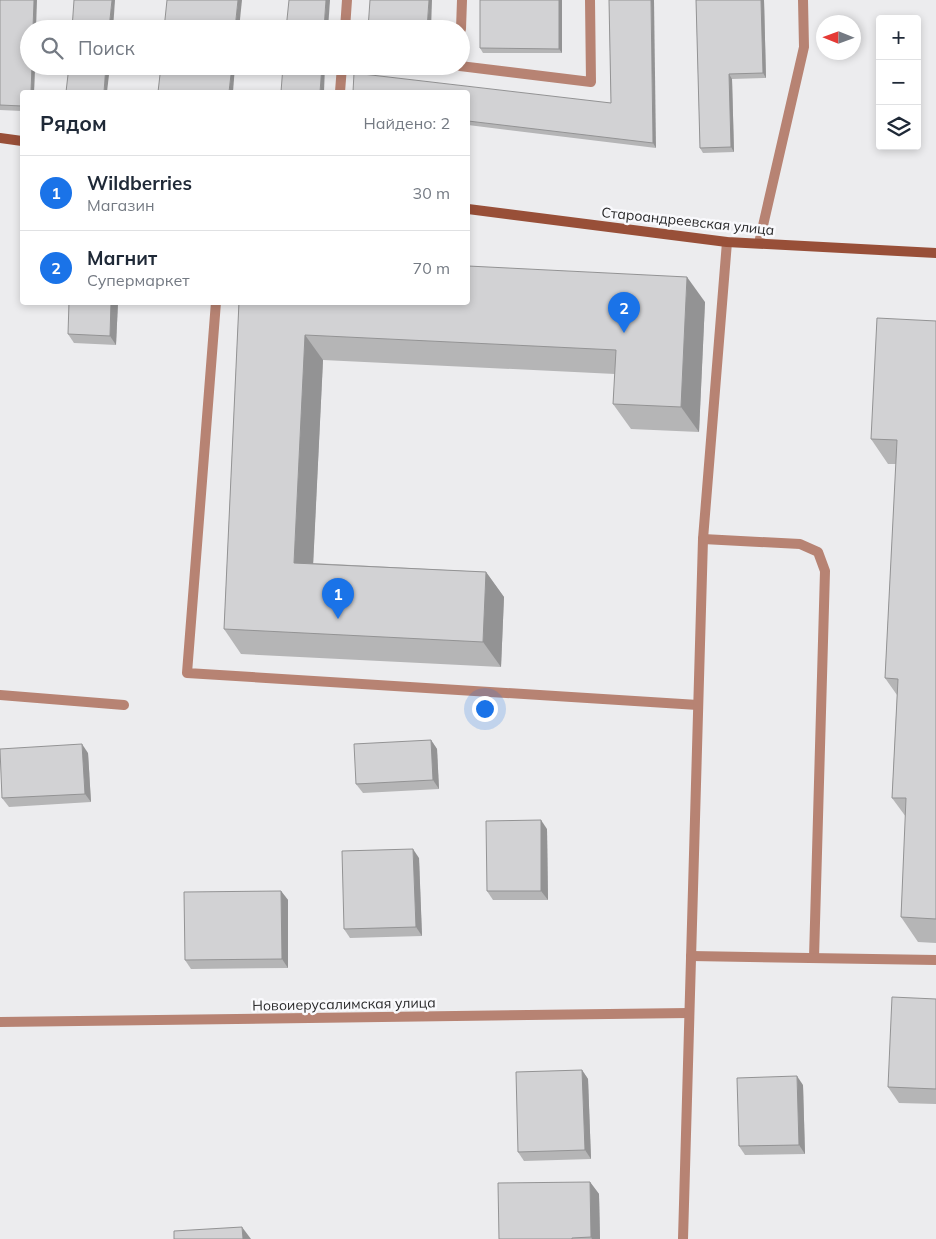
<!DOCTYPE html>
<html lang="ru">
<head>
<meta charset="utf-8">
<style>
	:root { --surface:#fff; --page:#f6f6f7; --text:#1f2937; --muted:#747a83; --line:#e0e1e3; --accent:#1a73e8 }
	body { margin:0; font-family:Mulish,sans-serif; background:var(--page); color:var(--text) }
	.controls { position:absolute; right:15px; top:15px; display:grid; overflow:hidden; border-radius:5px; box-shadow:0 2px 8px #0003 }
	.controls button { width:45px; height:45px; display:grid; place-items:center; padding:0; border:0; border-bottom:1px solid var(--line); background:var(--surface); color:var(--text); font:25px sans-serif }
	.compass { position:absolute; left:816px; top:15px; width:45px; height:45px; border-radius:50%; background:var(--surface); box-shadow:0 2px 8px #0003; rotate:271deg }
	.you { position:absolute; left:484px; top:708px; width:18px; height:18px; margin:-12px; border:4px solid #fff; border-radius:50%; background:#1a73e8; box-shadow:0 0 0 8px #1a73e833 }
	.badge { display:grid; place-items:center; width:32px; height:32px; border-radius:50%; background:var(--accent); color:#fff; font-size:16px; font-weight:700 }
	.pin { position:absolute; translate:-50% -41px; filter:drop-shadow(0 1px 2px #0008) }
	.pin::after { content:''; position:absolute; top:26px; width:18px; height:15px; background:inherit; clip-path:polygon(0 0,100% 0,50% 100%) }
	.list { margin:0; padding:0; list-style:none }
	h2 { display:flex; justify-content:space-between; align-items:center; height:65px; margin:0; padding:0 20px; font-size:21px }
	h2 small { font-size:16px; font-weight:400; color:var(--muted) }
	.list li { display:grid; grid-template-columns:32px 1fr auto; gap:15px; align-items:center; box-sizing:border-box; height:75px; padding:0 20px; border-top:1px solid var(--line) }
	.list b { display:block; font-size:19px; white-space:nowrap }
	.list p { margin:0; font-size:16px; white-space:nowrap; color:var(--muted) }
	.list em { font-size:16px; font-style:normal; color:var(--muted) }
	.icon { flex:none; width:28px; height:28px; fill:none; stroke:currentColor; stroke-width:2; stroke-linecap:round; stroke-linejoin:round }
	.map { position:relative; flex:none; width:936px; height:1239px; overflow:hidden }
	.search { position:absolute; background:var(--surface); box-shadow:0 2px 8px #0003; left:20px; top:20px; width:450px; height:55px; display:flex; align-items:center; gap:12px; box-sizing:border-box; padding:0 18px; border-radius:28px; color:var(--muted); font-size:19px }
	.panel { position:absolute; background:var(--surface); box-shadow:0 2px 8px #0003; left:20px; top:90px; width:450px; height:215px; border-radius:5px }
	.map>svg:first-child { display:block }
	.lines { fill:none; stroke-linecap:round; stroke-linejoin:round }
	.lane { stroke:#b78373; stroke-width:10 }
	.street { stroke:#b78373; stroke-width:10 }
	.secondary { stroke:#984f38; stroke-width:10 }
	.wall { fill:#b5b5b6 }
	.shaded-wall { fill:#939394 }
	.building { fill:#d2d2d4; stroke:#939394 }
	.labels { text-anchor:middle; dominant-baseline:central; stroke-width:5; stroke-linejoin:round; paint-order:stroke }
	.street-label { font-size:14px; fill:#29292a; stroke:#f9f9fc }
</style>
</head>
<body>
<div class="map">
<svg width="936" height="1239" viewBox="0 0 936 1239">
	<rect width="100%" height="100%" fill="#ececee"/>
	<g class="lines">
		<g class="lane">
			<polyline points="345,29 347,0"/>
			<polyline points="461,29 462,0"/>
			<polyline points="460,66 591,82 590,0"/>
			<polyline points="340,92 342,66"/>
			<polyline points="759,243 804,47 803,0"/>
			<polyline points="216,302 187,673 698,705"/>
			<polyline points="703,539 800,544 818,552 825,571 814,958"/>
			<polyline points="0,695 124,705"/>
			<polyline points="691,956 936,960"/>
			<polyline points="0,1022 689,1013"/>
		</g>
		<polyline class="street" points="683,1239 703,539 727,242"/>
		<g class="secondary">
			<polyline points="0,138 22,141"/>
			<polyline points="468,209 727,242 936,253"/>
		</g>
	</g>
	<g class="wall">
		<polygon points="0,0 29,66 35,66 34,92 22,92 22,111 0,110"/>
		<polygon points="480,0 562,0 562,53 483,53 480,48"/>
		<polygon points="609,0 656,148 468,125 468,92 611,103"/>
		<polygon points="696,0 764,0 766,78 732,79 734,152 703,153 700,148"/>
		<polygon points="118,302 116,345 74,343 68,334"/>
		<polygon points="239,302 705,302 699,432 631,429 613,404 615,374 323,360 313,563 486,572 504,597 501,667 241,654 224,629"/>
		<polygon points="936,321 936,943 918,942 901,917 906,817 892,798 897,695 885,678 896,464 888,464 871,439"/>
		<polygon points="431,740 437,749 439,789 363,793 356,784"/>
		<polygon points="88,753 91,802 9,807 2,798"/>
		<polygon points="547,829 548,900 493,900 487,891"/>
		<polygon points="419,858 422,936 350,938 344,929"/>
		<polygon points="281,891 288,900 288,968 191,969 185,960"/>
		<polygon points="936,999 936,1104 899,1103 888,1087"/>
		<polygon points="582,1070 588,1079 591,1159 524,1161 518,1152"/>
		<polygon points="803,1085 805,1154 745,1155 739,1146"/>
		<polygon points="590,1182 599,1194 600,1239 499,1239"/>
	</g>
	<g class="shaded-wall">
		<polygon points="34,0 37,0 36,29 33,29"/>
		<polygon points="112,0 115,0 113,29 109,29"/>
		<polygon points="238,0 242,0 239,29 235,29"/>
		<polygon points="326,0 330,0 328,29 324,29"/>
		<polygon points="429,0 432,0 431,29 427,29"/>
		<polygon points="559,0 562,0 562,53 559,49"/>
		<polygon points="651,0 654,0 656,148 653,143"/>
		<polygon points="761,0 764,0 766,78 763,73"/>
		<polygon points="32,66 35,66 34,92 31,92"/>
		<polygon points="106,66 110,66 107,92 104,92"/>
		<polygon points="232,66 235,66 233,92 229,92"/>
		<polygon points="322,66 325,66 324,92 320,92"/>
		<polygon points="729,74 732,79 734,152 731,147"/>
		<polygon points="687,277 705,302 699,432 681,407"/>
		<polygon points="111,302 118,302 116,345 110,336"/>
		<polygon points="305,335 323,360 312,588 294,563"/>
		<polygon points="486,572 504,597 501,667 483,642"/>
		<polygon points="431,740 437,749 439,789 433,780"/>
		<polygon points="82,744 88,753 91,802 85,794"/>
		<polygon points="541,820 547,829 548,900 541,891"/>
		<polygon points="413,849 419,858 422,936 416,927"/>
		<polygon points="281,891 288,900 288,968 282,959"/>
		<polygon points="582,1070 588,1079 591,1159 585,1150"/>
		<polygon points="797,1076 803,1085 805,1154 799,1145"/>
		<polygon points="590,1182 599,1194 600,1239 592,1239 591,1237"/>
		<polygon points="242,1227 251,1239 243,1239"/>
	</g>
	<g class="building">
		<polygon points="0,0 34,0 33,29 29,29 29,66 32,66 31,92 22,92 22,106 0,105"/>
		<polygon points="74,0 112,0 109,29 72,29"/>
		<polygon points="167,0 238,0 235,29 164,29"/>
		<polygon points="289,0 326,0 324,29 286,29"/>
		<polygon points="370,0 429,0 427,29 368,29"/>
		<polygon points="480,0 559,0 559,49 480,48"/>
		<polygon points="609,0 651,0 653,143 468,121 468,92 353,92 354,73 611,103"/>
		<polygon points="696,0 761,0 763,73 729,74 731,147 700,148"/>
		<polygon points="69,66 106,66 104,92 66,92"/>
		<polygon points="161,66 232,66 229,92 158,92"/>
		<polygon points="283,66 322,66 320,92 281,92"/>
		<polygon points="468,266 687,277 681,407 613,404 616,350 305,335 294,563 486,572 483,642 224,629 239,302 468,302"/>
		<polygon points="69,302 111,302 110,336 68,334"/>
		<polygon points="877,318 936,321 936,919 901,917 906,798 892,798 898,679 885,678 897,440 871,439"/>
		<polygon points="431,740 433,780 356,784 354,744"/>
		<polygon points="82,744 85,794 2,798 0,749"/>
		<polygon points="541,820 541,891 487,891 486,821"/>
		<polygon points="413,849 416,927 344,929 342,851"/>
		<polygon points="281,891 282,959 185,960 184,892"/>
		<polygon points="892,997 936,999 936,1089 888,1087"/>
		<polygon points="582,1070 585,1150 518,1152 516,1072"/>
		<polygon points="797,1076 799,1145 739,1146 737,1078"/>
		<polygon points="590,1182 591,1237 572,1238 572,1239 499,1239 498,1183"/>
		<polygon points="242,1227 243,1239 174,1239 174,1231"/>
	</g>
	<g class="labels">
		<g class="street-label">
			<text transform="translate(688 221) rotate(6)">Староандреевская улица</text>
			<text transform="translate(344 1004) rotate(-1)">Новоиерусалимская улица</text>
		</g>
	</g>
</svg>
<div class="controls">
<button>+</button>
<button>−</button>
<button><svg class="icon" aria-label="layers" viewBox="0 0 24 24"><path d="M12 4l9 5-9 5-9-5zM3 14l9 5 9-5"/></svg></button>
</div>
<svg class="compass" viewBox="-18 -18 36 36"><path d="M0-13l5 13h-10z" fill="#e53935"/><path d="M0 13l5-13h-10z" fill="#747a83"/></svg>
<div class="you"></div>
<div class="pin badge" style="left:338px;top:619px">1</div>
<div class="pin badge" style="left:624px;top:333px">2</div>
<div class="search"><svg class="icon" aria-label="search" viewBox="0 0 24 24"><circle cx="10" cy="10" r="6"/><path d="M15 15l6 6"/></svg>Поиск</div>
<section class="panel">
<h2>Рядом<small>Найдено: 2</small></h2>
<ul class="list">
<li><span class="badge">1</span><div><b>Wildberries</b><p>Магазин</p></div><em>30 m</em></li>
<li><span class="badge">2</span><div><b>Магнит</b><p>Супермаркет</p></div><em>70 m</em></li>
</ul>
</section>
</div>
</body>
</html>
